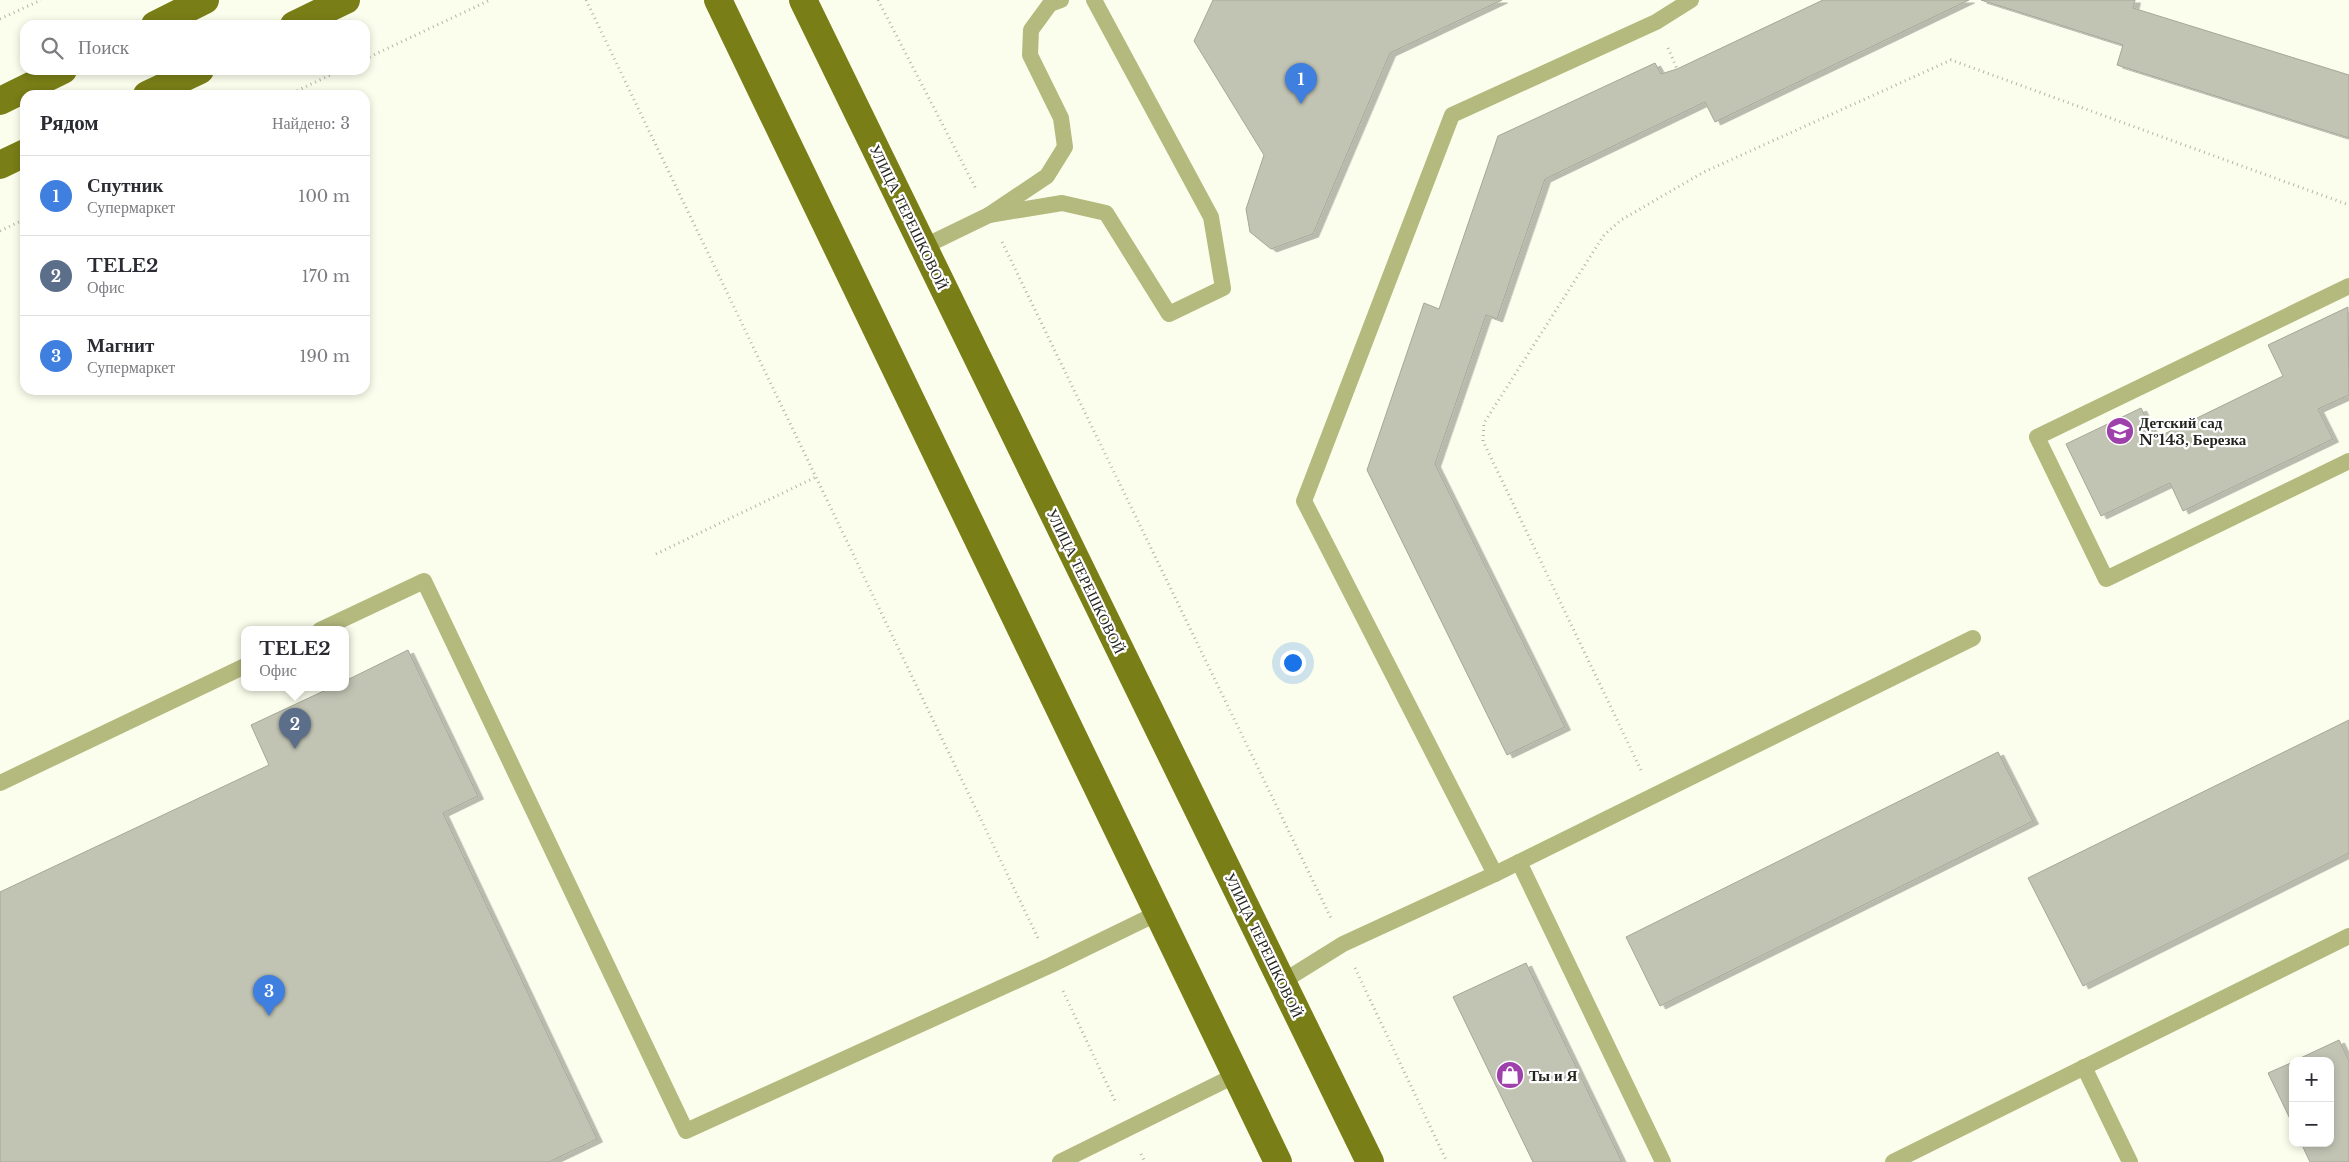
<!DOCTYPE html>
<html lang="ru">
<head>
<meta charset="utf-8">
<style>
	:root { --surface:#fff; --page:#f2f2f3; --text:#2b2b33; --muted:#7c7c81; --line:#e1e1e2; --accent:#7c3aed }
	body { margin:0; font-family:"Libre Baskerville",serif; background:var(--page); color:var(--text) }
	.controls { position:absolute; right:15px; bottom:15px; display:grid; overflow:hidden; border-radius:10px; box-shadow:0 2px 8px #0003 }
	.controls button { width:45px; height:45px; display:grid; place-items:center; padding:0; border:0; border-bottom:1px solid var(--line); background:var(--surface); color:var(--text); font:25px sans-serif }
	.you { position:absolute; left:1292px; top:662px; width:18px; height:18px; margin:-12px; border:4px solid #fff; border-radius:50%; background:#1a73e8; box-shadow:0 0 0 8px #1a73e833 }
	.badge { display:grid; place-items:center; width:32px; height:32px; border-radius:50%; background:var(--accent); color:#fff; font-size:16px; font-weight:700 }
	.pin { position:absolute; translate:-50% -41px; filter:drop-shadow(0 1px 2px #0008) }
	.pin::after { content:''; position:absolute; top:26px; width:18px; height:15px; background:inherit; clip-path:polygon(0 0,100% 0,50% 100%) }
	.popup { position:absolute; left:241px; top:626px; width:108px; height:65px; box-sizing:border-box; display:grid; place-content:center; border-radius:10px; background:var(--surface); filter:drop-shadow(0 1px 4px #0005); font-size:16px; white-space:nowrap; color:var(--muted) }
	.popup b { font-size:19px; color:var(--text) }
	.popup::after { content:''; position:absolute; left:50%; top:100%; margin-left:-10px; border:10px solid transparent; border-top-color:var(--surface) }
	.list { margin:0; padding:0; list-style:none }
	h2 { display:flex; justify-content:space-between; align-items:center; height:65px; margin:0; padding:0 20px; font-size:21px }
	h2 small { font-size:16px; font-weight:400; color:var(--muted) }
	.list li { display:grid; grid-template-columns:32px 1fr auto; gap:15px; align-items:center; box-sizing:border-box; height:80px; padding:0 20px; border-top:1px solid var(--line) }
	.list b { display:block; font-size:19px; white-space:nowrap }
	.list p { margin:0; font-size:16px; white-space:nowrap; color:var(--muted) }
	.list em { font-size:16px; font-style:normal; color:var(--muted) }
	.icon { flex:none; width:28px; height:28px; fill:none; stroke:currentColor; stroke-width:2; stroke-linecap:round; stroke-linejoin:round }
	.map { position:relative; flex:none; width:2349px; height:1162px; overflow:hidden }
	.search { position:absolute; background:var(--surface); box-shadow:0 2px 8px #0003; left:20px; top:20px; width:350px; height:55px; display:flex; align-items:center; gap:12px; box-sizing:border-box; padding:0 18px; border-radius:15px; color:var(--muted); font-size:19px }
	.panel { position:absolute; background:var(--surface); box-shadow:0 2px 8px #0003; left:20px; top:90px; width:350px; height:305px; border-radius:15px }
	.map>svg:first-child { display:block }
	.building { fill:#c1c3b3; stroke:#a5a797; filter:url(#shadow) }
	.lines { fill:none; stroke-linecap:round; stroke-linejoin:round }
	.path { stroke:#b3b5a7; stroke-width:3; stroke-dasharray:1 4; stroke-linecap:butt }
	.lane { stroke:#b4b97e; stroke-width:16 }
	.primary { stroke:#797e17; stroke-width:28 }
	.labels { text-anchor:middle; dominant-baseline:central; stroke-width:4.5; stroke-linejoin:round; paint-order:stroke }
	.street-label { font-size:15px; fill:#25251f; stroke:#fff }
	.poi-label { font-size:15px; font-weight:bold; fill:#25251f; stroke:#fff; text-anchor:start }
</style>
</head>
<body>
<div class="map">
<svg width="2349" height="1162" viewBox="0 0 2349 1162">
	<defs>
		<filter id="shadow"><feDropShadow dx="5.5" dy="3" stdDeviation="0" flood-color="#0004"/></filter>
	</defs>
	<rect width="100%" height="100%" fill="#fbfeec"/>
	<g class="building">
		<polygon points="1213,0 1502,0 1390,53 1313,234 1271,249 1250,232 1246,209 1264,155 1194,41"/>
		<polygon points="1823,0 1969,0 1715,122 1705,102 1545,179 1497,319 1486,315 1435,464 1565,727 1507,755 1367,470 1424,303 1439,309 1498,136 1655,63 1661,74 1677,69"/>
		<polygon points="1981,0 2135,0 2133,8 2349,75 2349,138 2117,65 2123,45"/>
		<polygon points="2348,307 2349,395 2318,409 2333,439 2183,511 2170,483 2101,516 2066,444 2141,408 2156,438 2283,376 2268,345"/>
		<polygon points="408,650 478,796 443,813 597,1139 549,1162 0,1162 0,892 269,765 251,725 330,688 345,688 345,681"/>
		<polygon points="2349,720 2349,853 2083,986 2028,878"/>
		<polygon points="1998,752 2033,821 1660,1006 1626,937"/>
		<polygon points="1526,963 1622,1162 1533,1162 1453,997"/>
		<polygon points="2339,1040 2349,1061 2349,1162 2310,1162 2301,1143 2330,1143 2330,1061 2294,1061"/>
		<polygon points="2293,1062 2293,1125 2268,1073"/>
	</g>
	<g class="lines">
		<g class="path">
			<polyline points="586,0 1039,940"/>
			<polyline points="878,0 976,189"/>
			<polyline points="0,19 41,0"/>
			<polyline points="1668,48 1677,69"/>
			<polyline points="365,59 490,0"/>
			<polyline points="288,95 341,70"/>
			<polyline points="0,231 25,219"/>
			<polyline points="1002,242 1331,918"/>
			<polyline points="656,554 816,477"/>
			<polyline points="1641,770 1483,441 1484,423 1604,235 1621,220 1704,172 1951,60 2349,205"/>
			<polyline points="1355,968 1447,1162"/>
			<polyline points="1063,991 1116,1103"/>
			<polyline points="1141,1154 1145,1162"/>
		</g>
		<g class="lane">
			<polyline points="989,215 1062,203 1106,213 1169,314 1223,288 1211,217 1094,0"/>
			<polyline points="923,247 989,215 1047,176 1065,147 1061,118 1030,55 1031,30 1050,4 1061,0"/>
			<polyline points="2349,286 2037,437 2106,579 2349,461"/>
			<polyline points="320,630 424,581 686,1131 1051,965 1158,913"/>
			<polyline points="0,783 245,666"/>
			<polyline points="1519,862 1663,1162"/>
			<polyline points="1495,874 1973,638"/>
			<polyline points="1282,982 1343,944 1495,874 1304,501 1452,115 1656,22 1691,0"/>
			<polyline points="2084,1067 2130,1162"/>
			<polyline points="1060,1162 1236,1075"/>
			<polyline points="1893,1162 2349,936"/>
		</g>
		<g class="primary">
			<polyline points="718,0 1278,1162"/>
			<polyline points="803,0 1370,1162"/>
			<polyline points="155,25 205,0"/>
			<polyline points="294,25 346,0"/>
			<polyline points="147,95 200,70"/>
			<polyline points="0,101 63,70"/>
			<polyline points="0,165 25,153"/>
		</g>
	</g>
	<defs>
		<symbol id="school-disc" viewBox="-11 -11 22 22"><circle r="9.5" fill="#9e41ab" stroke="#fff"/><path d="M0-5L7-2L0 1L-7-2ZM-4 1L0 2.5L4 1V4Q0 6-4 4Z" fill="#fff"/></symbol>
		<symbol id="shop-disc" viewBox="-11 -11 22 22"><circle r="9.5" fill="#9e41ab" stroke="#fff"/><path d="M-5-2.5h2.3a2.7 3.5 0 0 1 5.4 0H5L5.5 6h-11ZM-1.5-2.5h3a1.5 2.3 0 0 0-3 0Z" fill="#fff"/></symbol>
	</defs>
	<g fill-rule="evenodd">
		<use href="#school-disc" x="2104" y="415" width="32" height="32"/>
		<use href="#shop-disc" x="1494" y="1059" width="32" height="32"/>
	</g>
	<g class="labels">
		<g class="street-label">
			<text transform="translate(909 217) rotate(64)">УЛИЦА ТЕРЕШКОВОЙ</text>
			<text transform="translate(1086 581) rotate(64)">УЛИЦА ТЕРЕШКОВОЙ</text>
			<text transform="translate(1264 945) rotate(64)">УЛИЦА ТЕРЕШКОВОЙ</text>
		</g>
		<g class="poi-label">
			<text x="2139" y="422">Детский сад<tspan x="2139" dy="17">№143, Березка</tspan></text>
			<text x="1529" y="1075">Ты и Я</text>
		</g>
	</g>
</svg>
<div class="controls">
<button>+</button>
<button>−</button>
</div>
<div class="you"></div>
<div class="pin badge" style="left:1301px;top:104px;background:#3f7fe0">1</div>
<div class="pin badge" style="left:295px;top:749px;background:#5c6f8a">2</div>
<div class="popup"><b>TELE2</b>Офис</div>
<div class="pin badge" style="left:269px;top:1016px;background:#3f7fe0">3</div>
<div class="search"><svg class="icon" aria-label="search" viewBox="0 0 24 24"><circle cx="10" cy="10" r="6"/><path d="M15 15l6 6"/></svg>Поиск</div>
<section class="panel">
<h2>Рядом<small>Найдено: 3</small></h2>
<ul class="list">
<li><span class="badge" style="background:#3f7fe0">1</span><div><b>Спутник</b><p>Супермаркет</p></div><em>100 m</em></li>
<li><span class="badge" style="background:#5c6f8a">2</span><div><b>TELE2</b><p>Офис</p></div><em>170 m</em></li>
<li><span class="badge" style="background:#3f7fe0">3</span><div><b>Магнит</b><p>Супермаркет</p></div><em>190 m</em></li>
</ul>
</section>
</div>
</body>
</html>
